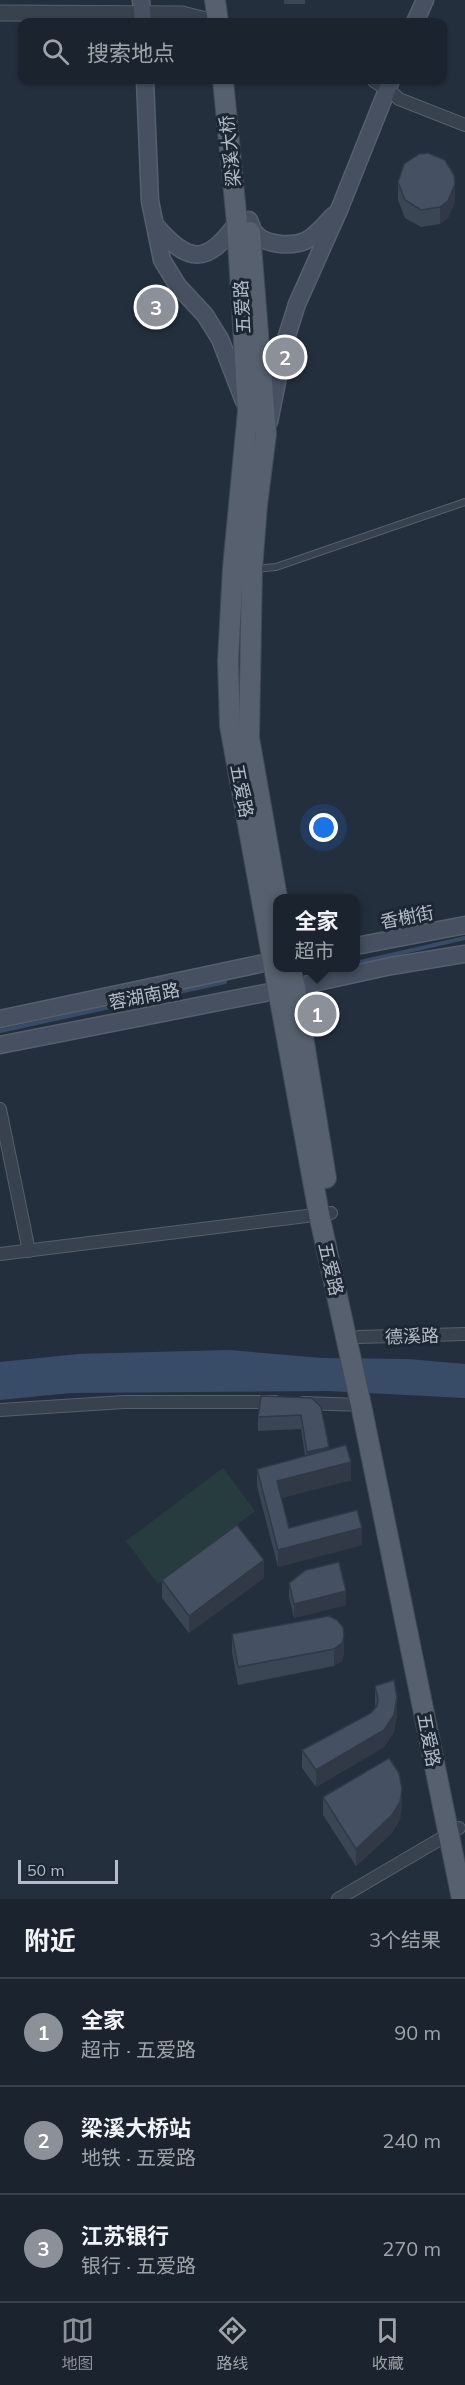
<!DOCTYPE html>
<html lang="zh">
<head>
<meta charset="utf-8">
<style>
	:root { --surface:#1b232e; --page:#242b36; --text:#f1f3f6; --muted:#a0a4aa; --line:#39404a; --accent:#8c9099 }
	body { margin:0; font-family:Mulish,"Noto Sans SC",sans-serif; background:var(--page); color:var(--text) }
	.scale { position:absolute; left:18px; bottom:15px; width:100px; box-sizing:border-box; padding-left:6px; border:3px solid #b4bcc9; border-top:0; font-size:16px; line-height:21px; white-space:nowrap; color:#b4bcc9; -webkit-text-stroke:4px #1d2633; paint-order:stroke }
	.you { position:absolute; left:324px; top:828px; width:21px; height:21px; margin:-15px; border:4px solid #fff; border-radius:50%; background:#1a73e8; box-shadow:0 0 0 9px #1a73e833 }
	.badge { display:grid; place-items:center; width:39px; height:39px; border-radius:50%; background:var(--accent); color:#fff; font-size:20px; font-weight:700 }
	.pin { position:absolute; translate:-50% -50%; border:3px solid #fff; box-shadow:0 2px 6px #0006 }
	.popup { position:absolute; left:273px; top:894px; width:87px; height:78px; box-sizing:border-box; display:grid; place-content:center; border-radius:12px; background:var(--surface); filter:drop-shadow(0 2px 4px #0005); font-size:20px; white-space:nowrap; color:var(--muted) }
	.popup b { font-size:22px; color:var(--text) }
	.popup::after { content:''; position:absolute; left:50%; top:100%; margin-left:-12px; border:12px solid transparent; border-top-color:var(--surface) }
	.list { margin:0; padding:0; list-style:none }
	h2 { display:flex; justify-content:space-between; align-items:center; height:78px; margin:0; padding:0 24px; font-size:26px }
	h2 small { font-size:20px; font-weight:400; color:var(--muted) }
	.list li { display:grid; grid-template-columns:39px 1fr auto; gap:18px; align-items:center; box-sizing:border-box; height:108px; padding:0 24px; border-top:2px solid var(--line) }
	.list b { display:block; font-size:22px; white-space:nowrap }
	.list p { margin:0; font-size:20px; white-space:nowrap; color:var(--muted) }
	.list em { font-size:20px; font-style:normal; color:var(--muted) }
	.icon { flex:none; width:33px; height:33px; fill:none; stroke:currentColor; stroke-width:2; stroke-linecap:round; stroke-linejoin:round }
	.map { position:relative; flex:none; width:465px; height:1899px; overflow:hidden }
	.search { position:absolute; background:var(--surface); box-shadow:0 2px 4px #0004; left:18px; right:18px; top:18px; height:66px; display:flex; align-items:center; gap:15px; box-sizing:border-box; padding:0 21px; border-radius:12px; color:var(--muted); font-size:22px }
	.sheet { height:402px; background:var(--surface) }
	nav { display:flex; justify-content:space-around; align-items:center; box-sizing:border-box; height:84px; border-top:2px solid var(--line); background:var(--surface); font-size:16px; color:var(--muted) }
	nav a { display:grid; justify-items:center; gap:3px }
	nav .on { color:var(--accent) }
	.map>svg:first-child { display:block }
	.green { fill:#263c3f }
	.water { fill:#394c67 }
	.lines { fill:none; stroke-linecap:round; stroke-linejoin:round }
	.stream { stroke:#394c67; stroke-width:4 }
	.service-casing { stroke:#565f6c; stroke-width:8 }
	.minor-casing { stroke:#565f6c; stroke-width:14 }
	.tertiary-casing { stroke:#565f6c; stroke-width:17 }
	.secondary-casing { stroke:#565f6c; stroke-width:19 }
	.primary-casing { stroke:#414a57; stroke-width:22 }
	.service { stroke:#38414e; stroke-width:6 }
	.minor { stroke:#38414e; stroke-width:12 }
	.tertiary { stroke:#38414e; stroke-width:15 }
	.secondary { stroke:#465061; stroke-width:16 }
	.primary { stroke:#56606e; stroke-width:20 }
	.wall { fill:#3b4654 }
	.shaded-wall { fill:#303945 }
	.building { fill:#455162; stroke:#303945; stroke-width:1.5 }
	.labels { text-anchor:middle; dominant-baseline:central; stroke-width:6; stroke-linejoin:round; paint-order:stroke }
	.street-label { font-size:18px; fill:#b4bcc9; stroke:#1d2633 }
</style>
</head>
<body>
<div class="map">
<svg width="465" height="1899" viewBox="0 0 465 1899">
	<rect width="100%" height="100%" fill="#242f3e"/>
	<polygon class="green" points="223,1468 255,1511 158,1584 126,1541"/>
	<polygon class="water" points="229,1350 322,1358 408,1359 465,1364 465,1398 329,1391 71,1393 0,1400 0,1362 78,1354"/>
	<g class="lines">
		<g class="stream">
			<polyline points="356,963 465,938"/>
			<polyline points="328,969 335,968"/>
			<polyline points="0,1031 225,982"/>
		</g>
		<defs>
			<polyline id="service" points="254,569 276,567 465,502"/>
			<g id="minor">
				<polyline points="387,88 399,99 465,125"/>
				<polyline points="0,1109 29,1251"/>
				<polyline points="0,1254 331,1213"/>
				<polyline points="359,1337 465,1334"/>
				<polyline points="303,1403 361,1405"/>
				<polyline points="0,1410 124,1402 276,1402"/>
				<polyline points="338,1899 459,1828"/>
			</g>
			<g id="tertiary">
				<polyline points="0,13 182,14 214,22"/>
				<polyline points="375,80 387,88"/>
			</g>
			<g id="secondary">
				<polyline points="141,0 143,22"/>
				<polyline points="415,22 425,0"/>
				<polyline points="145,80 150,201 162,260 178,286 205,315 220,339 244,401"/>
				<path d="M249 220C251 224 252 230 255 233 265 245 291 247 305 241 316 236 326 223 334 215"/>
				<path d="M156 226C189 264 207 265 237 223"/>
				<polyline points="269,422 285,342 297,304 339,210 391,80"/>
				<polyline points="356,946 465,925"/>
				<polyline points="0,1019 278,960"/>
				<polyline points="0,1045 295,987 391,966 465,954"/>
			</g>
			<g id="primary">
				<polyline points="215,0 218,22"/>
				<polyline points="223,80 237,223 248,411 233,568 228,661 230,726 319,1214 361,1405 462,1899"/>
				<polyline points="250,232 266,434 257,505 252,569 249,738 278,903"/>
				<polyline points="290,968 295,987 326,1178"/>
			</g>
		</defs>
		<use href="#service" class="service-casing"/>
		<use href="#minor" class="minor-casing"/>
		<use href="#tertiary" class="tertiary-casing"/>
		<use href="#secondary" class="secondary-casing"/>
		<use href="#primary" class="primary-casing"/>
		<use href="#service" class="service"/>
		<use href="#minor" class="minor"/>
		<use href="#tertiary" class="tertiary"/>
		<use href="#secondary" class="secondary"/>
		<use href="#primary" class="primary"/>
	</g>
	<g class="wall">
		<rect x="284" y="0" width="21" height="4"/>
		<polygon points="398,182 455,202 448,218 440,224 421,227 405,218 398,200"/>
		<polygon points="312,1398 329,1450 351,1480 281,1498 289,1528 362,1545 278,1567 257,1486 257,1469 305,1456 301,1429 258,1431 258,1417"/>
		<polygon points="264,1578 189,1633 162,1598 162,1580"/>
		<polygon points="289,1583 346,1605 294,1618 289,1597"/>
		<polygon points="329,1616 344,1654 342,1661 334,1666 238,1685 232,1652 232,1634"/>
		<polygon points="375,1686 397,1714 394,1732 384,1747 316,1787 302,1768 302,1750 371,1713 376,1708 375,1704"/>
		<polygon points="323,1797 402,1806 400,1819 392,1833 356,1866 323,1815"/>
	</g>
	<g class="shaded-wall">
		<polygon points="455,184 455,202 448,218 440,224 440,207"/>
		<polygon points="329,1447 329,1460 307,1466 307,1452"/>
		<polygon points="351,1462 351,1480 277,1499 277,1481"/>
		<polygon points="362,1528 362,1545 278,1567 278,1550"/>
		<polygon points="264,1560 264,1578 189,1633 189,1616"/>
		<polygon points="346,1591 346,1605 294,1618 294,1604"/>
		<polygon points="344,1636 344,1654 342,1661 334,1666 334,1649"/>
		<polygon points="397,1697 397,1714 394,1732 384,1747 316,1787 316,1770"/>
		<polygon points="402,1789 402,1806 400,1819 392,1833 356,1866 356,1849"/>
	</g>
	<g class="building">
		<polygon points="428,153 445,160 454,175 455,184 448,201 440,207 421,210 405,200 398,182 404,164 419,154"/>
		<polygon points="261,1396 312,1398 321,1407 329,1447 307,1452 301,1415 258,1417"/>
		<polygon points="346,1445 351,1462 277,1481 289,1528 357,1510 362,1528 278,1550 257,1469"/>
		<polygon points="237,1525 264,1560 189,1616 162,1580"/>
		<polygon points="339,1562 346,1591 294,1604 289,1583 306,1570"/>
		<polygon points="329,1616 337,1620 343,1627 344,1636 342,1643 334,1649 238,1667 232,1634"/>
		<polygon points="394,1680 397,1697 394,1715 384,1730 316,1770 302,1750 371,1713 377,1706 378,1699 375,1686"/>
		<polygon points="389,1758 399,1773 402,1789 400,1802 392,1815 356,1849 323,1797"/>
	</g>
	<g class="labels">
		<g class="street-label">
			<text transform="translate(230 151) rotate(-96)">梁溪大桥</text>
			<text transform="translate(242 307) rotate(-93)">五爱路</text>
			<text transform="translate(242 791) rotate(79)">五爱路</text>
			<text transform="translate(407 917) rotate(-11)">香榭街</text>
			<text transform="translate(144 996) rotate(-11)">蓉湖南路</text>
			<text transform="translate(331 1269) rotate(77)">五爱路</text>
			<text transform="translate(412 1336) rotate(-2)">德溪路</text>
			<text transform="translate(429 1740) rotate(79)">五爱路</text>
		</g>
	</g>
</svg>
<div class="scale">50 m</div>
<div class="you"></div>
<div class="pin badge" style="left:317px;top:1014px">1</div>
<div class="popup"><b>全家</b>超市</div>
<div class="pin badge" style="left:285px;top:357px">2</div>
<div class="pin badge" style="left:156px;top:307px">3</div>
<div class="search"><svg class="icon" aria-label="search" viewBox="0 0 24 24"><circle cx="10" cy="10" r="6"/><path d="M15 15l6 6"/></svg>搜索地点</div>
</div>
<section class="sheet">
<h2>附近<small>3个结果</small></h2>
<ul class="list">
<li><span class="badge">1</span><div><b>全家</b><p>超市 · 五爱路</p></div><em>90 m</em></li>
<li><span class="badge">2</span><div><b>梁溪大桥站</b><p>地铁 · 五爱路</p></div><em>240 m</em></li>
<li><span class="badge">3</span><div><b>江苏银行</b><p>银行 · 五爱路</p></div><em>270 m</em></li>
</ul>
</section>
<nav>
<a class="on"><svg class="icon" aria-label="map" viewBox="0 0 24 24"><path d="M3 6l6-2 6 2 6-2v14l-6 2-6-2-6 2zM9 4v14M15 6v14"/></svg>地图</a>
<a><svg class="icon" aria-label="directions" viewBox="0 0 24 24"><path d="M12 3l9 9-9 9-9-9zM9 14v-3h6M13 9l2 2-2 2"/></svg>路线</a>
<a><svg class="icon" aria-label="saved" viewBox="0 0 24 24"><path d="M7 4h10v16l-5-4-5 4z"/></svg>收藏</a>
</nav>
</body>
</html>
